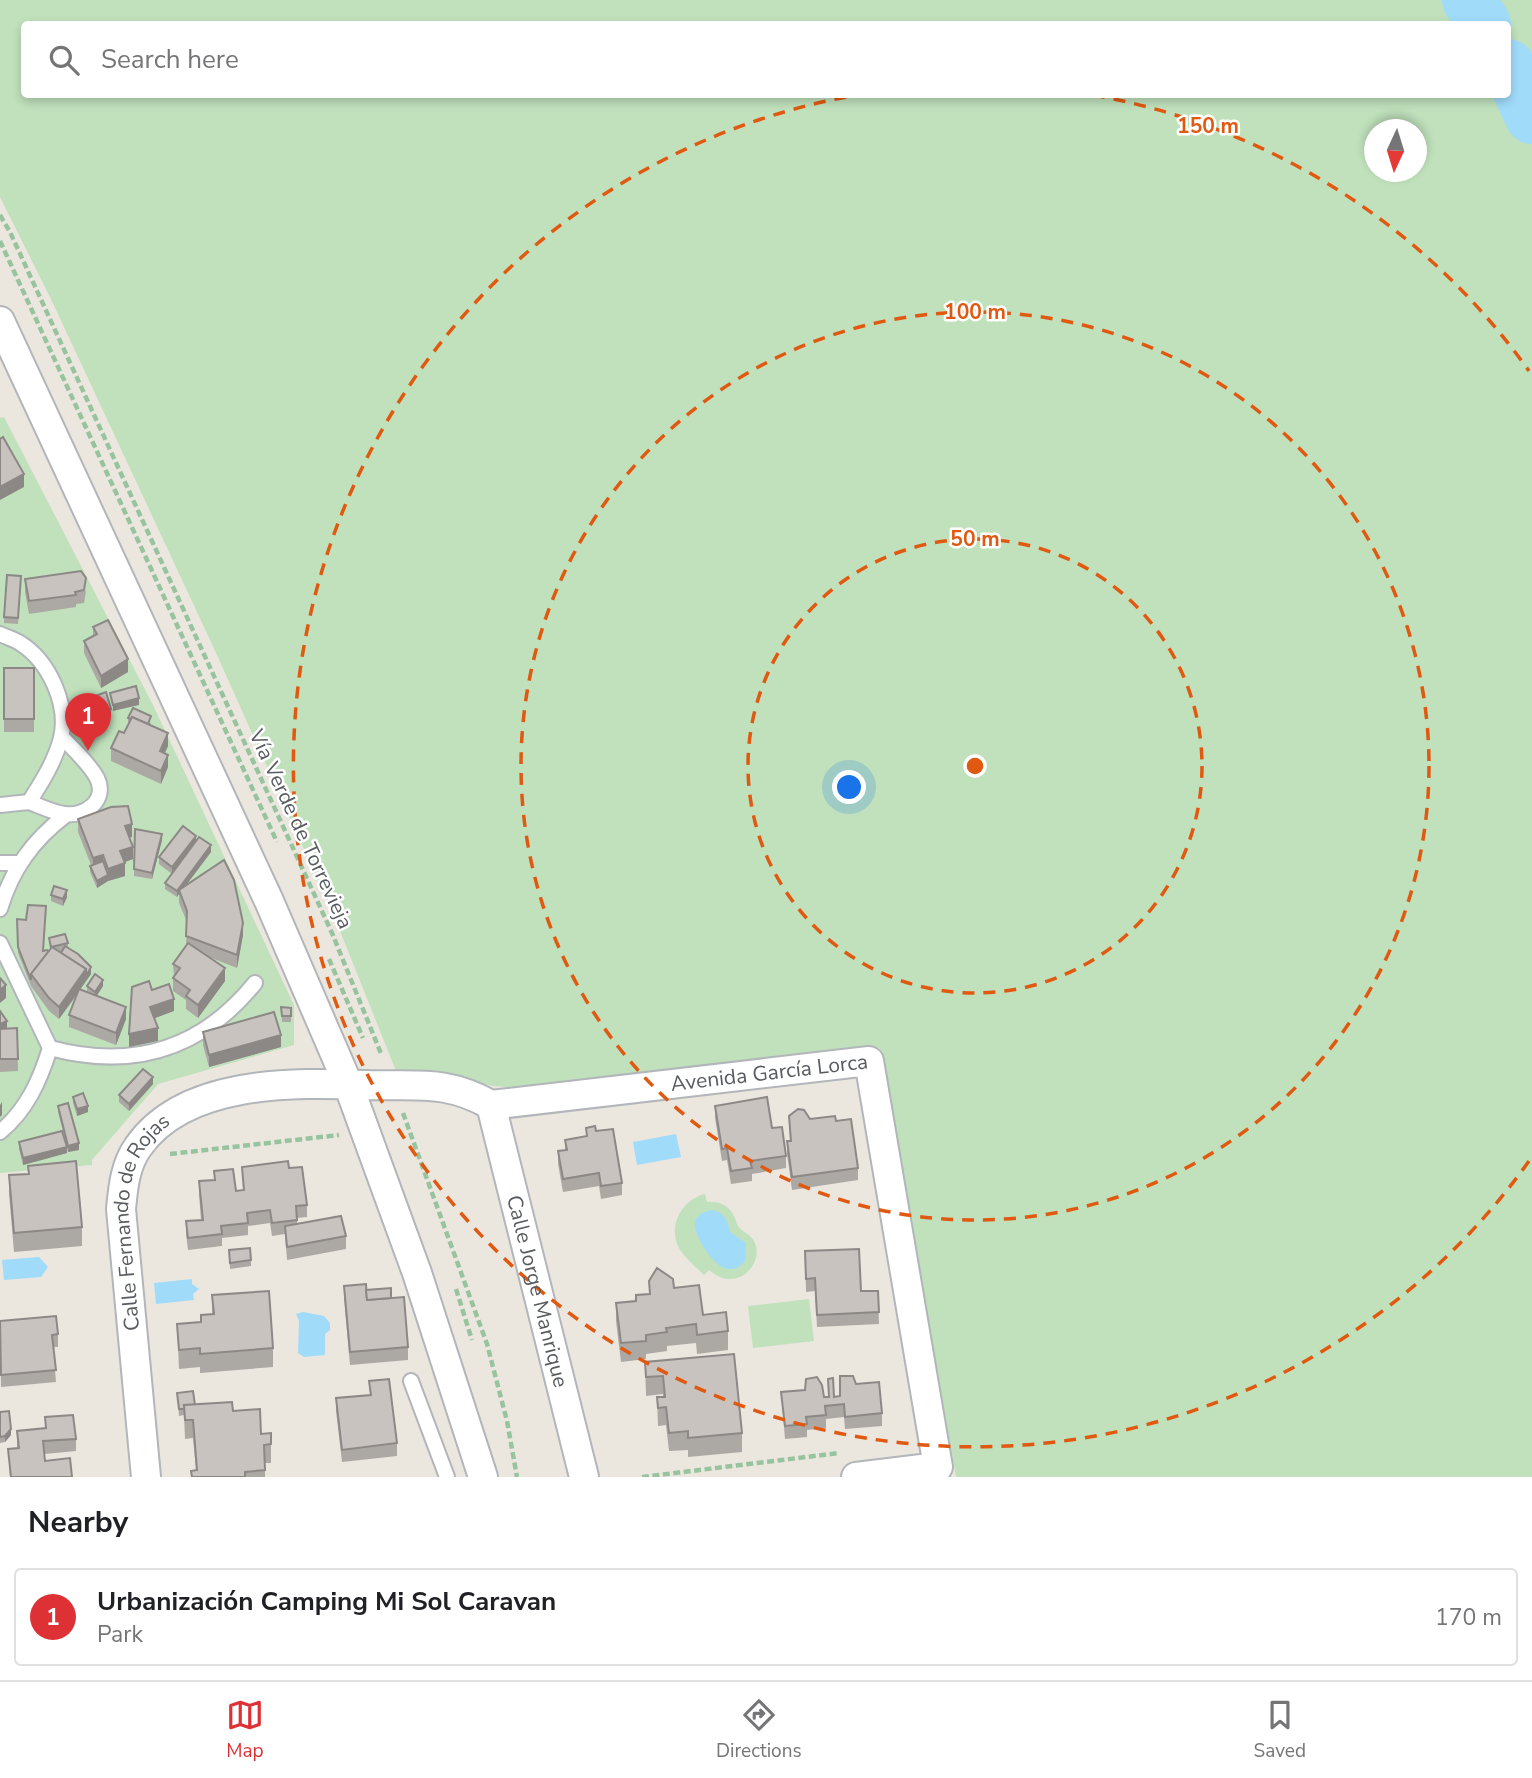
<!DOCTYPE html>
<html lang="en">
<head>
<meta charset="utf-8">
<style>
	:root { --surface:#fff; --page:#f6f6f6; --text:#202124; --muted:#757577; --line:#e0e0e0; --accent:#de3135 }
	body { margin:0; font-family:"Nunito Sans",sans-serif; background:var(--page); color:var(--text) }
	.compass { position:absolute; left:1364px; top:119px; width:63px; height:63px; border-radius:50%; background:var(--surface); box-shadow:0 4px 10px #0003; rotate:184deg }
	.you { position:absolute; left:850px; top:788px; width:24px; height:24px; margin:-18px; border:5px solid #fff; border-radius:50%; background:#1a73e8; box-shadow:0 0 0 10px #1a73e833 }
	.badge { display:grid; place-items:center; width:46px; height:46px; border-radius:50%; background:var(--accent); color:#fff; font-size:23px; font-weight:700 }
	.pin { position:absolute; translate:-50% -58px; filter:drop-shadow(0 2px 4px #0008) }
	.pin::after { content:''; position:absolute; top:37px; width:24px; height:21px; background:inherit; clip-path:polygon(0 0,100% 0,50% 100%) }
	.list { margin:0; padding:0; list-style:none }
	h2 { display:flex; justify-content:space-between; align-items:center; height:91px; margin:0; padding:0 28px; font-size:30px }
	h2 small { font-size:23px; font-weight:400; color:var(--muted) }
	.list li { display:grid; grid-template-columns:46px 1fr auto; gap:21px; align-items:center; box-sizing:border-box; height:98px; margin:0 14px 14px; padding:0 14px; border:2px solid var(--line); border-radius:7px }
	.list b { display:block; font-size:26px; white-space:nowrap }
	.list p { margin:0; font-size:23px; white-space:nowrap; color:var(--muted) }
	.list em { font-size:23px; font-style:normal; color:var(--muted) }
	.icon { flex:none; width:38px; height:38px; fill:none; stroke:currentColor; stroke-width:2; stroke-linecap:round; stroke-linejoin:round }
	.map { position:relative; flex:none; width:1532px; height:1477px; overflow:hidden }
	.search { position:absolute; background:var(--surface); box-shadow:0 4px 10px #0003; left:21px; right:21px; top:21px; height:77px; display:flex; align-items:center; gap:18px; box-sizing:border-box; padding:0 24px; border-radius:7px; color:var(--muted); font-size:26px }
	.sheet { height:203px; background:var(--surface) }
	nav { display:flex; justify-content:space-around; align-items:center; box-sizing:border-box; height:98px; border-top:2px solid var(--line); background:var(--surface); font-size:19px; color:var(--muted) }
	nav a { display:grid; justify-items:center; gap:4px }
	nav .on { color:var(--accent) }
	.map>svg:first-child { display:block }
	.green { fill:#c0e1bc; fill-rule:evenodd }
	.water { fill:#a0dbfa }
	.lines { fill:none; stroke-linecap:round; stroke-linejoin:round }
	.river { stroke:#a0dbfa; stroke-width:54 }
	.service-casing { stroke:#b2b6ba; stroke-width:18 }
	.minor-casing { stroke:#b2b6ba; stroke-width:32 }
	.path { stroke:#97c49f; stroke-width:4.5; stroke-dasharray:7 3.5; stroke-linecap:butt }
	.service { stroke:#fff; stroke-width:14 }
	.minor { stroke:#fff; stroke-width:28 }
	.wall { fill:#aca8a4 }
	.shaded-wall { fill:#8c8886 }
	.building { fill:#c8c3bf; stroke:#8c8886; stroke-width:2 }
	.ring { fill:none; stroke:#e15910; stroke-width:3.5; stroke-dasharray:12 9 }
	.labels { text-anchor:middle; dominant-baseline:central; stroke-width:5; stroke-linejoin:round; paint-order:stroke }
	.street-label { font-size:21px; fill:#585c60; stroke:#fff }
	.centre { fill:#e15910; stroke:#fff; stroke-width:3.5 }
	.ring-label { font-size:21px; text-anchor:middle; font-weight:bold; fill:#e15910; stroke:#fff; stroke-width:5; stroke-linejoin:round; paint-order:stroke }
</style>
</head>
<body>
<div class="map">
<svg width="1532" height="1477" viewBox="0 0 1532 1477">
	<rect width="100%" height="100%" fill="#ebe7df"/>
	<g class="green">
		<path d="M0 0H1532V1477H956L880 1048 522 1088 492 1086 444 1072 398 1076 336 921 217 655 50 297 0 197ZM24 24H1508V94H24ZM1374 130H1416V172H1374Z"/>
		<polygon points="4,417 153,705 294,1005 294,1045 158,1084 92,1160 92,1165 0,1173 0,418"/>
		<path d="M705 1194 707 1202C718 1201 729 1205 734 1216 736 1219 736 1224 738 1226 744 1234 753 1234 756 1246 760 1262 746 1280 729 1279 721 1279 714 1274 709 1270L704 1275C696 1267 683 1257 678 1246 668 1224 683 1199 705 1194Z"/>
		<polygon points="809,1299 814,1341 753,1348 748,1306"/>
	</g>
	<g class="water">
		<polygon points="676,1134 681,1157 637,1165 633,1142"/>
		<path d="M712 1210C725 1213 728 1221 730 1232L746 1243 745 1261C730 1279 715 1264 705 1249 695 1233 686 1215 712 1210Z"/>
		<polygon points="39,1257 48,1267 41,1277 4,1280 2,1260"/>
		<polygon points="192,1279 192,1284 199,1289 193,1294 194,1300 156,1304 154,1283"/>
		<polygon points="303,1312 324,1316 330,1323 330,1330 325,1334 325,1355 304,1357 298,1353 299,1321 296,1314"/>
	</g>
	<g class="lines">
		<g class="river">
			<polyline points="1469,0 1484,24"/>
			<polyline points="1508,66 1532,117"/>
		</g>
		<defs>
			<g id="service">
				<path d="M0 634C6 637 14 639 20 643 49 661 69 705 61 738 55 761 42 782 29 802L0 805"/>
				<path d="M29 802C40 806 54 813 65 814 85 817 108 800 97 778 89 763 74 750 62 737"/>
				<polyline points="0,863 19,863"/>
				<path d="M0 909C12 869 33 840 66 815"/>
				<path d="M0 943 50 1048C40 1080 27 1110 0 1132"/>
				<path d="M50 1048C132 1070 201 1050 255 983"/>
				<polyline points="411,1381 447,1477"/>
			</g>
			<g id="minor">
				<polyline points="0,321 269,901 348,1084 417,1273 483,1477"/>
				<path id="s1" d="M491 1105 584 1477"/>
				<path id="s2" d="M146 1477 121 1209C123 1188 125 1165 138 1147 184 1080 294 1082 366 1085 416 1087 445 1079 491 1105L869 1061 938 1467 856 1477"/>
			</g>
		</defs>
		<use href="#service" class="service-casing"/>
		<use href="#minor" class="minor-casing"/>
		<g class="path">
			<polyline points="0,215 10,232 332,933 382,1056"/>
			<polyline points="0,241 277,842"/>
			<polyline points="329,959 363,1038"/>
			<polyline points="403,1113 487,1344 507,1421 517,1477"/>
			<polyline points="170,1154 339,1135"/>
			<polyline points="456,1289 472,1340"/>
			<polyline points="642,1477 839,1453"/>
		</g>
		<use href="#service" class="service"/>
		<use href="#minor" class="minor"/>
	</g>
	<g class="wall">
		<polygon points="21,576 18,624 4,623 4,617"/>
		<polygon points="25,579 86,591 84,603 76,604 76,607 29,614 25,592"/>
		<polygon points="93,627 128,672 101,688 84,653 84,641 93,636"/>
		<rect x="4" y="668" width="30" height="64"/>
		<polygon points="95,696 111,715 100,719 95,702"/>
		<polygon points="128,718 151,723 150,725 168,746 165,753 168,767 161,784 111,761 111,748 124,733 128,725"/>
		<polygon points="78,819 132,837 129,837 133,859 124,862 125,876 108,881 97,888 90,872 90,866 91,865 78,832"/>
		<polygon points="135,829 162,840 152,879 134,876"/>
		<polygon points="196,841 211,852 185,887 243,935 237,968 209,957 225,981 198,1018 186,1009 186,1000 173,991 173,978 174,977 173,964 186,946 187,922 179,903 179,894 177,897 165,889 165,883 172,874 159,864 159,857"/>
		<polygon points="51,895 67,897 63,906 51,901"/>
		<polygon points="17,919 43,951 49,951 50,949 49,938 68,943 68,948 91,974 80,990 87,992 87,986 103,986 97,996 126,1019 116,1045 69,1027 69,1015 77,995 59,1019 49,1011 31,986 18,953"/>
		<polygon points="281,1007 291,1008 291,1022 282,1022"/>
		<polygon points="0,1011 7,1029 17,1028 18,1071 0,1072"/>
		<polygon points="203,1032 281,1047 209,1067 203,1045"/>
		<polygon points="153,1084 129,1111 119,1102 119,1095"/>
		<polygon points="73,1097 88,1112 77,1116 73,1103"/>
		<polygon points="58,1106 79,1150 68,1152 67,1147 67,1153 23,1165 19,1149 19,1142 66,1143 58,1112"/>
		<polygon points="715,1106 772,1128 786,1156 786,1168 752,1174 752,1181 731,1184 727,1160 722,1161 715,1118"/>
		<polygon points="789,1116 810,1119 858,1168 858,1180 792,1190 787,1154 787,1141 790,1141"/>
		<polygon points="586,1128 596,1131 622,1183 622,1195 601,1199 599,1186 563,1192 558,1164 558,1151 565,1150 565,1140 586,1137"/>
		<polygon points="28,1166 82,1227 82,1246 14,1252 9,1194 9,1175 28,1174"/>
		<polygon points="242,1167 289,1168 307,1205 307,1217 297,1218 297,1224 346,1236 346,1249 287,1260 285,1234 272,1236 270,1223 248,1226 248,1235 222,1238 222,1246 188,1250 186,1234 186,1221 201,1220 199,1194 199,1181 214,1180 214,1171 236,1191 243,1190"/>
		<polygon points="229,1250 251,1260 251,1266 230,1269"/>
		<polygon points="805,1251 861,1291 878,1291 879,1324 817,1327 815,1291 806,1292"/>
		<polygon points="649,1281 674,1288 703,1315 728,1331 728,1350 697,1354 696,1343 667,1346 667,1351 646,1354 646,1359 621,1362 616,1321 616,1303 636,1301 649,1294"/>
		<polygon points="344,1286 366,1290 391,1298 408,1347 408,1360 350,1365 344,1298"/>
		<polygon points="212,1295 273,1348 273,1367 200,1373 200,1367 179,1369 177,1324 201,1322 201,1315 212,1314"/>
		<polygon points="0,1321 58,1334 58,1347 53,1347 56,1382 1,1387"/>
		<polygon points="645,1362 742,1433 742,1452 688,1457 688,1450 669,1451 666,1425 658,1426 657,1397 663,1397 663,1394 646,1396"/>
		<polygon points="828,1379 834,1397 840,1396 856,1384 882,1413 882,1426 845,1429 844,1417 826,1419 826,1428 807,1430 807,1437 785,1439 781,1392 828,1397"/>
		<polygon points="369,1381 397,1443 397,1456 342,1462 336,1411 336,1398 370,1395"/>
		<polygon points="177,1393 195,1405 233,1411 261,1434 271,1433 271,1463 265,1463 265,1477 191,1477 196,1470 193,1438 185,1439 184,1415 179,1416"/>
		<polygon points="0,1412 11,1435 5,1442 0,1443"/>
		<polygon points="45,1417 76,1439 76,1451 45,1454 45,1461 72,1477 10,1477 8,1449 17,1448 17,1431 45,1428"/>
	</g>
	<g class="shaded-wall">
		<polygon points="24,474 24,487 0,500 0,487"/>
		<polygon points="128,659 128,672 101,688 101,676"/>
		<polygon points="139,698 139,705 113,711 113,705"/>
		<polygon points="111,709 111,715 100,719 100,712"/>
		<polygon points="168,733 168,746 160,763 160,751"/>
		<polygon points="168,755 168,767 161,784 161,771"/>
		<polygon points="132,824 132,837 125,839 125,826"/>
		<polygon points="162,834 162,840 152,879 152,873"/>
		<polygon points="196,836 196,842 172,874 172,867"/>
		<polygon points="211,845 211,852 180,893 179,890 179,894 177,897 177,891"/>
		<polygon points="133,847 133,859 120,864 120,851"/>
		<polygon points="103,855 103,867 93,871 93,858"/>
		<polygon points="125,863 125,876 108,881 97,888 97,881 108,875 108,869"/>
		<polygon points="67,890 67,897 63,906 63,899"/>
		<polygon points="243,923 243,935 237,968 237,955"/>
		<polygon points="91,967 91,974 59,1019 59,1007 86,969"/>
		<polygon points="225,968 225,981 198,1018 198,1005"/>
		<polygon points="103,980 103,986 95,998 95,992"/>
		<polygon points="6,985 6,998 0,1003 0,990"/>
		<polygon points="174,999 174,1011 150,1020 150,1007"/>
		<polygon points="126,1007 126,1019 116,1045 116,1033"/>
		<polygon points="7,1021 7,1034 0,1037 0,1024"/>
		<polygon points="158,1028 158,1041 129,1047 129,1034"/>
		<polygon points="281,1035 281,1047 209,1067 209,1055"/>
		<polygon points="153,1077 153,1084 129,1111 129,1104"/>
		<polygon points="2,1102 2,1115 0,1117 0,1105"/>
		<polygon points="88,1106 88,1112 77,1116 77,1109"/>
		<polygon points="79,1143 79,1150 68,1152 68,1146"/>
		<polygon points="67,1147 67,1153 23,1165 23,1158"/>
		<polygon points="11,1429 11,1435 5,1442 5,1436"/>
	</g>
	<g class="building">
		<polygon points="3,437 24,474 0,487 0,439"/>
		<polygon points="81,571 86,578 84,590 75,592 76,595 29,601 25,579"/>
		<polygon points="7,575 21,576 18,618 4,617"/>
		<polygon points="108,620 128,659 101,676 84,641 97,634 93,627"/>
		<rect x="4" y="668" width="30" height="51"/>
		<polygon points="136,686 139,698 113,705 110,693"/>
		<polygon points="106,692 111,709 100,712 95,696"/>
		<polygon points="133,708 151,716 148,724 132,717 131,719 128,718"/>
		<polygon points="132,717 168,733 160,751 168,755 161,771 111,748 119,731 124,733"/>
		<polygon points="128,806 132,824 125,826 133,847 120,851 125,863 108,869 103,855 93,858 78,819 111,807"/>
		<polygon points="183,826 196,836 172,867 159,857"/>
		<polygon points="135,829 162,834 152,873 134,869"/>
		<polygon points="199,837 211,845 177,891 165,883"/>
		<polygon points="224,860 234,880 243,923 237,955 186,936 187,911 179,890"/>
		<polygon points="103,861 108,875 97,881 90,866"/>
		<polygon points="54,886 67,890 63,899 51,895"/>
		<polygon points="28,905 46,906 43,951 47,950 49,951 31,974 31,980 18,947 17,919 26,920"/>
		<polygon points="65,934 68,943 51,947 49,938"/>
		<polygon points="188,943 225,968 198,1005 186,996 190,990 173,978 180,968 173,964"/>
		<polygon points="65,946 78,954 91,967 86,976 86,969 61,953"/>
		<polygon points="52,947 86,969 59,1007 49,998 31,974"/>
		<polygon points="95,974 103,980 95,992 87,986"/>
		<polygon points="0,978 6,985 0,990"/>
		<polygon points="149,981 152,990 169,984 174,999 150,1007 158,1028 129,1034 132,987"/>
		<polygon points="79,989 126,1007 116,1033 69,1015"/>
		<polygon points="281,1007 291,1008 291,1016 282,1016"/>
		<polygon points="0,1011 7,1021 0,1024"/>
		<polygon points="274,1012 281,1035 209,1055 203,1032"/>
		<polygon points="17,1028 18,1059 0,1059 0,1029"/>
		<polygon points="143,1069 153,1077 129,1104 119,1095"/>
		<polygon points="83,1093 88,1106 77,1109 73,1097"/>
		<polygon points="767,1097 772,1128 782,1127 786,1156 750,1161 752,1168 731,1171 727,1148 722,1149 715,1106"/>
		<polygon points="68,1103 79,1143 68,1146 58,1106"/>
		<polygon points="798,1109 804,1110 810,1119 835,1116 836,1121 851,1119 858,1168 792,1177 787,1141 791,1141 789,1116"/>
		<polygon points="595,1126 596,1131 613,1129 622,1183 601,1186 599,1173 563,1179 558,1151 567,1150 565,1140 587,1136 586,1128"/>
		<polygon points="62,1131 67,1147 23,1158 19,1142"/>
		<polygon points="76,1161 82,1227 14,1233 9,1175 29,1174 28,1166"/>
		<polygon points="288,1161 289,1168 302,1167 307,1205 296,1206 297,1220 272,1223 270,1210 247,1213 248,1223 221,1226 222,1234 188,1238 186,1221 203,1220 199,1181 215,1180 214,1171 233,1169 236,1191 244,1190 242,1167"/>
		<polygon points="341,1216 346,1236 287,1247 285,1226"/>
		<polygon points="250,1248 251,1260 230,1263 229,1250"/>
		<polygon points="859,1249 861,1291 878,1291 879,1312 817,1315 815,1278 806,1279 805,1251"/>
		<polygon points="657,1268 673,1279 674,1288 699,1285 703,1315 726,1312 728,1331 697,1335 696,1324 666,1328 667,1332 646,1335 646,1341 621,1343 616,1303 636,1301 636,1295 650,1294 649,1281"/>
		<polygon points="366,1284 367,1300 404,1297 408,1347 350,1352 344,1286"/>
		<polygon points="391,1288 391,1298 367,1300 366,1290"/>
		<polygon points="269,1291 273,1348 200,1354 200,1348 179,1350 177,1324 201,1322 201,1315 214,1314 212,1295"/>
		<polygon points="56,1316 58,1334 52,1335 56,1370 1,1375 0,1321"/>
		<polygon points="734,1354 742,1433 688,1438 688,1431 669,1433 666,1407 658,1408 657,1397 665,1397 663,1376 646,1377 645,1362"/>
		<polygon points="840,1376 853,1376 856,1384 879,1382 882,1413 845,1417 844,1404 825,1406 826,1415 806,1417 807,1424 785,1426 781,1392 805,1390 806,1379 817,1377 822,1385 824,1397 829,1397 828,1379 833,1378 834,1397 840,1396"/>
		<polygon points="389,1379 397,1443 342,1450 336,1398 371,1395 369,1381"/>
		<polygon points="193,1391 195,1405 184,1405 185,1409 179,1409 177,1393"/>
		<polygon points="232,1402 233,1411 260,1409 261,1434 271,1433 271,1444 264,1445 265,1470 245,1472 245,1477 192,1477 191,1471 197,1470 193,1420 185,1420 184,1405"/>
		<polygon points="9,1411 11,1429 5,1436 0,1437 0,1412"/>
		<polygon points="73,1415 76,1439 43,1441 45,1461 70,1458 72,1477 11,1477 8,1449 19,1448 17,1431 46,1428 45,1417"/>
	</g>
	<g class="ring">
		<circle cx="975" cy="766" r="227"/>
		<circle cx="975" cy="766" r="454"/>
		<path d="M1529 1161A681 681 0 1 1 857 95M1093 95A681 681 0 0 1 1529 371"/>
	</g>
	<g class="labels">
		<g class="street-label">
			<text transform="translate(301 829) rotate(65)">Vía Verde de Torrevieja</text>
			<text stroke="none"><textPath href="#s2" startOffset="989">Avenida García Lorca</textPath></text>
			<text stroke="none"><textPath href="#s2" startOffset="261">Calle Fernando de Rojas</textPath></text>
			<text stroke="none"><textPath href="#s1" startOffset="192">Calle Jorge Manrique</textPath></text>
		</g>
	</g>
	<circle cx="975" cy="766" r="10" class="centre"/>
	<g class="ring-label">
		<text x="1208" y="133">150 m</text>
		<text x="975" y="319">100 m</text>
		<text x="975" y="546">50 m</text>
	</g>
</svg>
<svg class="compass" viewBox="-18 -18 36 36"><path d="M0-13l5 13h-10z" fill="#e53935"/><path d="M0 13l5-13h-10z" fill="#757577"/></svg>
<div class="you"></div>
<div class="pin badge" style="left:88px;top:751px">1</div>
<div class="search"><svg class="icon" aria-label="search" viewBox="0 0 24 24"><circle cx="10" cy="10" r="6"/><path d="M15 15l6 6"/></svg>Search here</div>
</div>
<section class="sheet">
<h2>Nearby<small></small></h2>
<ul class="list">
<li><span class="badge">1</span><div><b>Urbanización Camping Mi Sol Caravan</b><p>Park</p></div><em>170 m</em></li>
</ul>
</section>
<nav>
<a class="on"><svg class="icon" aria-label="map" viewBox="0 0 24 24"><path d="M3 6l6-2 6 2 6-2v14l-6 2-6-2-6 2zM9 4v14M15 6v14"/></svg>Map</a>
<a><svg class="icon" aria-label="directions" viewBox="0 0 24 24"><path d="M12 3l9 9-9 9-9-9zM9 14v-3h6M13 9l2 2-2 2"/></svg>Directions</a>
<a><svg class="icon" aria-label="saved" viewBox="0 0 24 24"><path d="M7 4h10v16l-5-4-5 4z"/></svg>Saved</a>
</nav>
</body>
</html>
